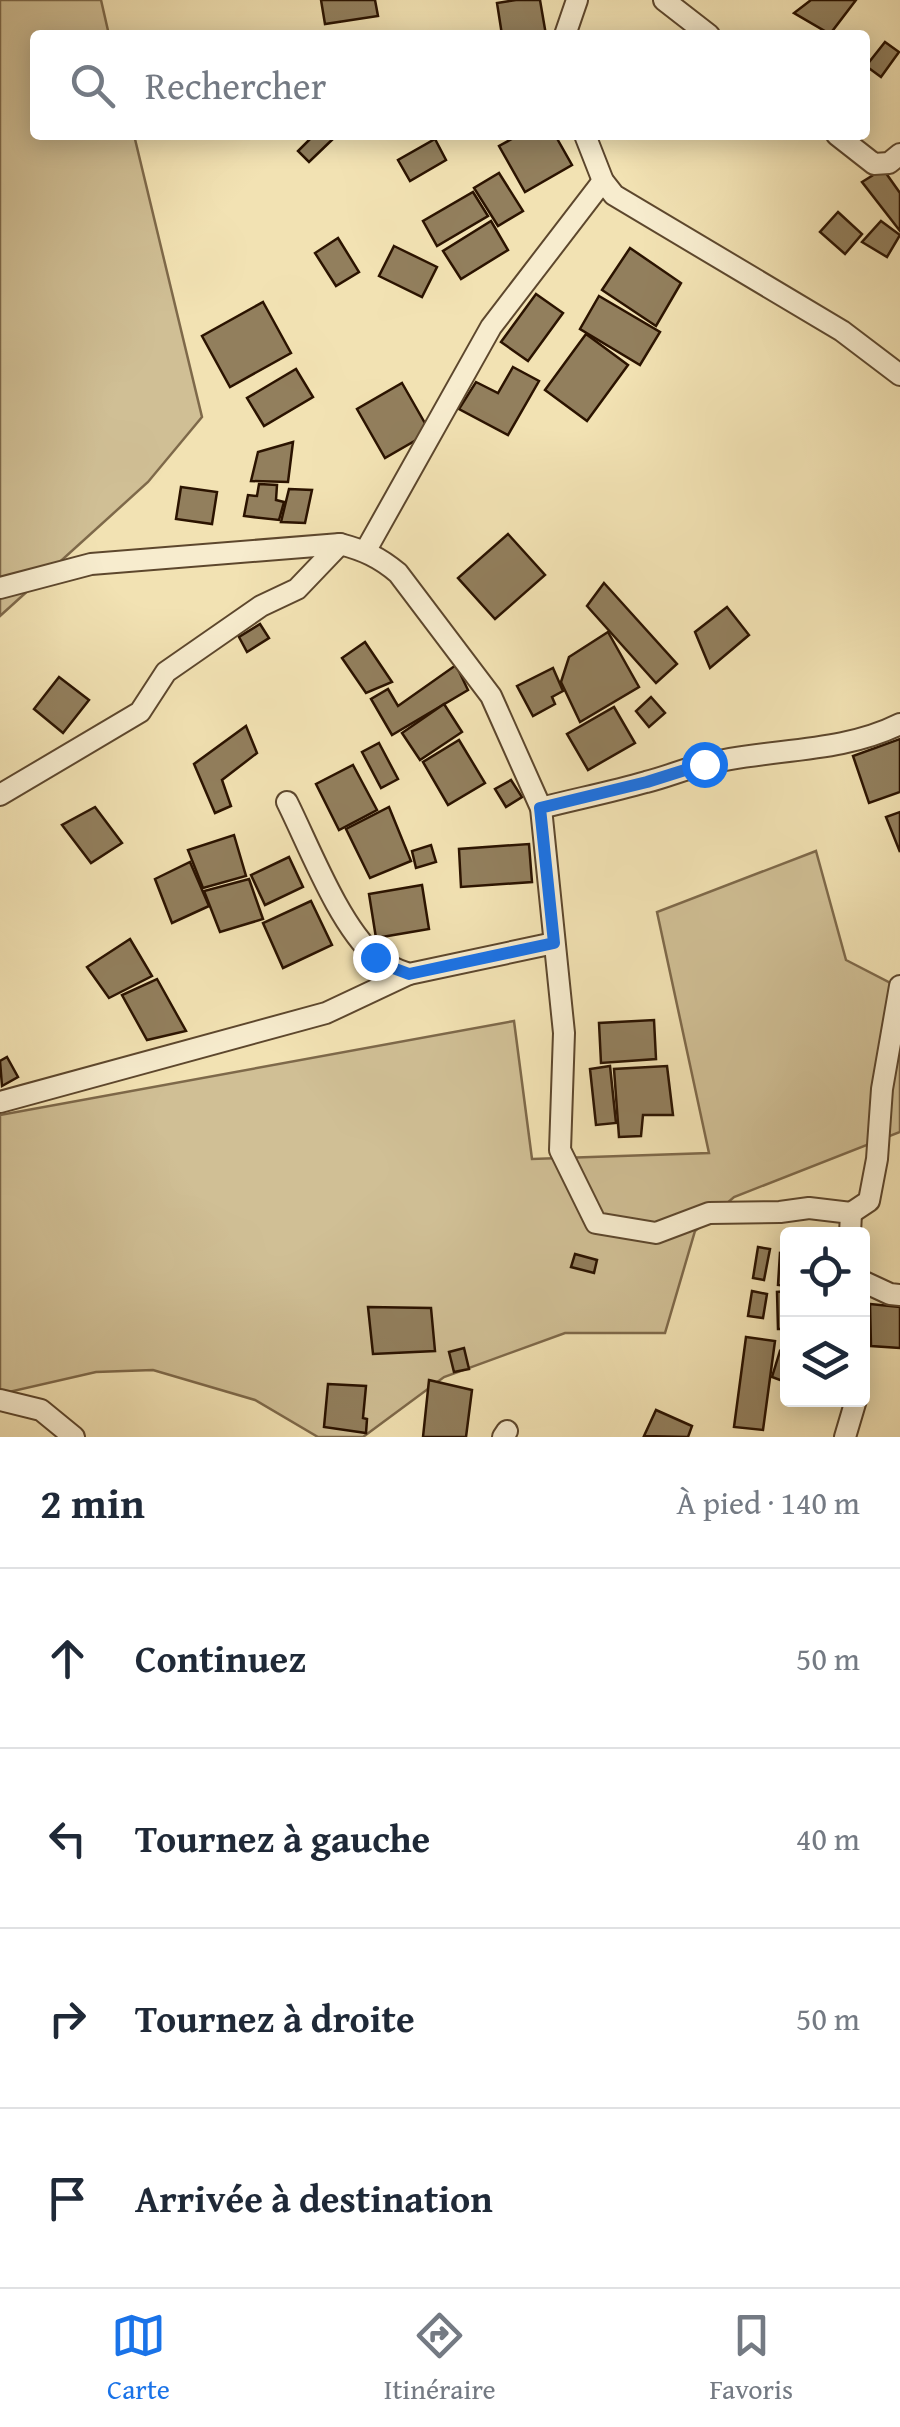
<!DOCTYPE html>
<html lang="fr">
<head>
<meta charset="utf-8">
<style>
	:root { --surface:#fff; --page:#f6f6f7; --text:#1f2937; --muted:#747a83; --line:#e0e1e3; --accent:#1a73e8 }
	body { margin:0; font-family:"Gentium Book Plus",serif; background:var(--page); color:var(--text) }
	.controls { position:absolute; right:30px; bottom:30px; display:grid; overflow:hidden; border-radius:10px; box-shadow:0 5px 25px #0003 }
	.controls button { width:90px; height:90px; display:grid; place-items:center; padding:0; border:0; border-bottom:2px solid var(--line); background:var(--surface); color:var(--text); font:50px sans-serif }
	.stop { position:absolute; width:30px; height:30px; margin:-22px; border:8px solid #1a73e8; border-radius:50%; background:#fff }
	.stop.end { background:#1a73e8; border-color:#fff; box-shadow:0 2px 10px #0008 }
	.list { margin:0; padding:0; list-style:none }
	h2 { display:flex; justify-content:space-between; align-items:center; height:130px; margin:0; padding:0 40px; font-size:42px }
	h2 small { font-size:32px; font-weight:400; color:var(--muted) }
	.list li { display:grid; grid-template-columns:65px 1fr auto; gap:30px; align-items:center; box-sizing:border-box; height:180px; padding:0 40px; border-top:2px solid var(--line) }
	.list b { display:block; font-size:38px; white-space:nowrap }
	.list em { font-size:32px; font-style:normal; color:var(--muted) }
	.icon { flex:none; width:55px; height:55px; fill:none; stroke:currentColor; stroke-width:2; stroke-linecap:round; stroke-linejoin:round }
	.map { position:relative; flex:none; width:900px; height:1437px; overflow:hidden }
	.search { position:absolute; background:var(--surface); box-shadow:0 5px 25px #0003; left:30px; right:30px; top:30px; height:110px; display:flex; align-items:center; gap:25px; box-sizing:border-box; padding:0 35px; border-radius:10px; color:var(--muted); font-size:38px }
	.sheet { height:850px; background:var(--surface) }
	nav { display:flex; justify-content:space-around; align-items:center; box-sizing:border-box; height:140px; border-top:2px solid var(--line); background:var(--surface); font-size:28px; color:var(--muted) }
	nav a { display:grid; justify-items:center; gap:5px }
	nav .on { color:var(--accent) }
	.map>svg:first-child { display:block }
	.green { fill:#d0bf95; stroke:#7e694a; stroke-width:2.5 }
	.building { fill:#927f5d; stroke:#2b1300; stroke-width:2.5 }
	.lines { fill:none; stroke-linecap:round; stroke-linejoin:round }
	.street-casing { stroke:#5d472d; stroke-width:24 }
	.street { stroke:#f7ecce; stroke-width:20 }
	.route { stroke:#1a73e8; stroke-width:12 }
</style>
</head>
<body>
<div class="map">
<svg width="900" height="1437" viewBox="0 0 900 1437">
	<rect width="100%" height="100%" fill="#f2e2b3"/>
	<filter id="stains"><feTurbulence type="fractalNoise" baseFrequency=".002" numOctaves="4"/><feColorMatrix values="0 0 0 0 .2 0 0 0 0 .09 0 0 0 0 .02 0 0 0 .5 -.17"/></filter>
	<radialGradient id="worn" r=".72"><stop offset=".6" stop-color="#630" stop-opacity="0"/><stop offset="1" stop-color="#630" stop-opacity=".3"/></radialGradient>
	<g class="green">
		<polygon points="0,0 101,0 109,35 35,35 35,135 134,135 202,417 148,482 0,616"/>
		<polygon points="816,851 846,960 900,988 900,1132 734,1197 695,1231 665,1333 565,1333 444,1377 363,1437 318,1437 255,1400 153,1370 96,1372 0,1394 0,1115 514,1021 532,1159 709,1153 657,912"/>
	</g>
	<g class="building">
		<polygon points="321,0 375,0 378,16 325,24"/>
		<polygon points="516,0 540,0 546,35 502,35 497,3"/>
		<polygon points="811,0 856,0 830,34 794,13"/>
		<polygon points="885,42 899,52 881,77 866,66"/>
		<polygon points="314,135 336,136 309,162 298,151"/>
		<polygon points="519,135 555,135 572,165 525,192 499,146"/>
		<polygon points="435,139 446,160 410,181 398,160"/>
		<polygon points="883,169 900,193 900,231 862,182"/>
		<polygon points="499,173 523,211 498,226 474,188"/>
		<polygon points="473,192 488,216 437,246 423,221"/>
		<polygon points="838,212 862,234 845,254 820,232"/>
		<polygon points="491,221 508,250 461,279 443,251"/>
		<polygon points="881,221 900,235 887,257 862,242"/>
		<polygon points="338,238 359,272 336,286 315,253"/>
		<polygon points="394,246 437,267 422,297 379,276"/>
		<polygon points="630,248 681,283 656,326 602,290"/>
		<polygon points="536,294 563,313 528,361 501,342"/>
		<polygon points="599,296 660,332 640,365 580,329"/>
		<polygon points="263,302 291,353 230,387 202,336"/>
		<polygon points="586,334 628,365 587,421 545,390"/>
		<polygon points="513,367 539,381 508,435 459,409 476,382 498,393"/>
		<polygon points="296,369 313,397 264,426 247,398"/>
		<polygon points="402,383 430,432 385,458 357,409"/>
		<polygon points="293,442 288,482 251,481 258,452"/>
		<polygon points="259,484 277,485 276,500 284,502 279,520 244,516 248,495 257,496"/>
		<polygon points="181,487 217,492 212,524 176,519"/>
		<polygon points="289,489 312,490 305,523 281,522"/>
		<polygon points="508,534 545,575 495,619 458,578"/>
		<polygon points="604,583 677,664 656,683 587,606"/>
		<polygon points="727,607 749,635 710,668 695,632"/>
		<polygon points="260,624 269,638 247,652 239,637"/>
		<polygon points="608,632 639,687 580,722 561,682 569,657"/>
		<polygon points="365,642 392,682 366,693 342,658"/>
		<polygon points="456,665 468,690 392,735 371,699 388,689 398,706"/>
		<polygon points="553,668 563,691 552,697 555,704 533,716 517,686"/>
		<polygon points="59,677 89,700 63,733 34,709"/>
		<polygon points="651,697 665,713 649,727 636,711"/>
		<polygon points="444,704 462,732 420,760 402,733"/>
		<polygon points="614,707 635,743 588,770 567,734"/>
		<polygon points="246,726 257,753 222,780 231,806 215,813 194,764"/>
		<polygon points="900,739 900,792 869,803 853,756"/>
		<polygon points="459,740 485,783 448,805 423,762"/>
		<polygon points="379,743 398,779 381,788 362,752"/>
		<polygon points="353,765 377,810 339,830 316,784"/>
		<polygon points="511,780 522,797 506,807 495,789"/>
		<polygon points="95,807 122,843 91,863 62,825"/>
		<polygon points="389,807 411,861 370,878 346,829"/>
		<polygon points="900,812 900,852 886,817"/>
		<polygon points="234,835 246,876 203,888 188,850"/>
		<polygon points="529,844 532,882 461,887 459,849"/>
		<polygon points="431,845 436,862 416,868 412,851"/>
		<polygon points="289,857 303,887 265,905 251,875"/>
		<polygon points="190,862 209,906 172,923 155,879"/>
		<polygon points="249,879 263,919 220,932 204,891"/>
		<polygon points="422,885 429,929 376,938 369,894"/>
		<polygon points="311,901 332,945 283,968 263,923"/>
		<polygon points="130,939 152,976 109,998 87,967"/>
		<polygon points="157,979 186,1031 147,1040 122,995"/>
		<polygon points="654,1020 656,1059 601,1063 599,1023"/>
		<polygon points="7,1057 18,1077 2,1086 0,1061"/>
		<polygon points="610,1066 616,1123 596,1125 590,1069"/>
		<polygon points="667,1066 673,1115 643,1115 641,1136 619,1137 614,1069"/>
		<polygon points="758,1247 770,1249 764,1280 753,1278"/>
		<polygon points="780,1253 788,1254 788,1286 778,1285"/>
		<polygon points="575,1254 597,1260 594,1273 571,1267"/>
		<polygon points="752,1291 767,1294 763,1318 748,1316"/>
		<polygon points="788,1291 788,1329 778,1329 777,1292"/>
		<polygon points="870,1304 900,1307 900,1348 871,1346"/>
		<polygon points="368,1307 431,1308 435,1351 373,1354"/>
		<polygon points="746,1337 775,1341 763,1430 734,1427"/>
		<polygon points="464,1348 469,1369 454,1372 449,1352"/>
		<polygon points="780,1351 788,1354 788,1383 772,1377"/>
		<polygon points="429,1380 472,1390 466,1437 423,1437"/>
		<polygon points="328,1384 366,1386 363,1418 367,1419 366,1433 324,1427"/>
		<polygon points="656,1410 692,1426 688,1437 644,1436"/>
	</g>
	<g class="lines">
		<defs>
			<g id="street">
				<polyline points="664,0 709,35"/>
				<polyline points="565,35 577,0"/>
				<polyline points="585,135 603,181 614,195 842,331 900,375"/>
				<polyline points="837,135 874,164 889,163 900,154"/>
				<polyline points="366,550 491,327 603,181"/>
				<path d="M0 588 91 564 340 544C363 550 379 557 398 573L491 696 541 808 564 1033 560 1150 596 1223 656 1233 709 1213 780 1212 809 1208 851 1213 850 1234"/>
				<polyline points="0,795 140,712 166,672 261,606 297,589 340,544"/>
				<path d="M287 802C309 846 339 925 375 956 385 965 397 970 409 974L554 943"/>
				<path d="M541 808C576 799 611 792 646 782 666 777 685 769 705 764 770 748 840 754 900 724"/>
				<polyline points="0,1102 326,1013 409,974"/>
				<polyline points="851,1213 869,1201 877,1159 882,1089 900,986"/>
				<polyline points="862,1281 890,1294 900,1295"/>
				<polyline points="0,1400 41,1410 74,1437"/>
				<polyline points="503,1437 507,1431"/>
				<polyline points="845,1437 856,1400"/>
			</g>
		</defs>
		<use href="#street" class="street-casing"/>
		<use href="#street" class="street"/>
	</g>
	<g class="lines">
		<polyline class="route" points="375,957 393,968 409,974 554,943 540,808 647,782 704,764"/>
	</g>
	<rect width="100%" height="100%" filter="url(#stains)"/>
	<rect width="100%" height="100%" fill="url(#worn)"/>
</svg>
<div class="controls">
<button><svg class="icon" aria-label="locate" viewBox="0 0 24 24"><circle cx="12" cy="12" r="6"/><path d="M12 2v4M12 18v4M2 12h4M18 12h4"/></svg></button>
<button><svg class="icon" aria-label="layers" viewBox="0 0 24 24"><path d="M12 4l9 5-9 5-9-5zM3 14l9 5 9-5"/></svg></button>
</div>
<div class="stop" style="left:704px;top:764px"></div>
<div class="stop end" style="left:375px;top:957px"></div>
<div class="search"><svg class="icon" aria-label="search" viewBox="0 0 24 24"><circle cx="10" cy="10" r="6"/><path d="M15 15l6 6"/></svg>Rechercher</div>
</div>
<section class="sheet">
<h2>2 min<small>À pied · 140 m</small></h2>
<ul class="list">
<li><svg class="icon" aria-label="ahead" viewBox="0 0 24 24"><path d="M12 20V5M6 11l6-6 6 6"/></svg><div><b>Continuez</b></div><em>50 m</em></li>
<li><svg class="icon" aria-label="left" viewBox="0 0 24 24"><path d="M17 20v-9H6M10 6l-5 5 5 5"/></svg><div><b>Tournez à gauche</b></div><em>40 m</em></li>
<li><svg class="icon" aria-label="right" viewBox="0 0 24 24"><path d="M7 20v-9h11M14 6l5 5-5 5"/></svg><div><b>Tournez à droite</b></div><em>50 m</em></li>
<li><svg class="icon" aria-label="arrive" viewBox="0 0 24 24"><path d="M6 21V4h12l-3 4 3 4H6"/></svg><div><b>Arrivée à destination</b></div></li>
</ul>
</section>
<nav>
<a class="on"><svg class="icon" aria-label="map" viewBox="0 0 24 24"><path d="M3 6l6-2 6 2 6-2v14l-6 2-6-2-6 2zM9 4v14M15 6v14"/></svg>Carte</a>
<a><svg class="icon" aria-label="directions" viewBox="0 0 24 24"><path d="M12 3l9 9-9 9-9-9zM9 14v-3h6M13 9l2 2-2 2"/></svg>Itinéraire</a>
<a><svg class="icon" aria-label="saved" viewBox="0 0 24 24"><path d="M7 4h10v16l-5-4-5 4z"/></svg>Favoris</a>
</nav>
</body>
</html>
